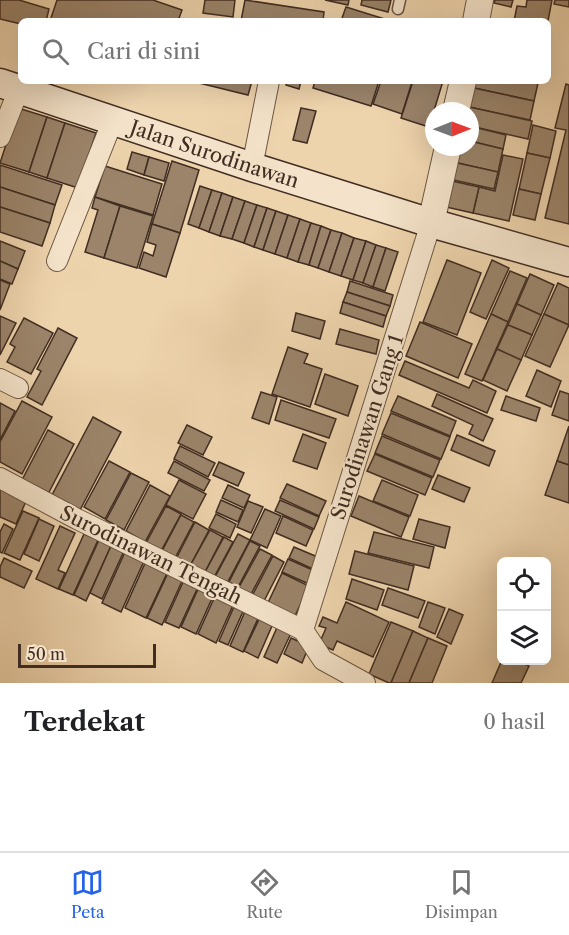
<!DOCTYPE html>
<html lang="id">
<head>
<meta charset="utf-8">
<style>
	:root { --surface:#fff; --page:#f2f2f2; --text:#202124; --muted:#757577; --line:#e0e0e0; --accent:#2563eb }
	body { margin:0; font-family:"Libre Caslon Text",serif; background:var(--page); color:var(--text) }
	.controls { position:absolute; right:18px; bottom:18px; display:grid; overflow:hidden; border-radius:9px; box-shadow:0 6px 24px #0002 }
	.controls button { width:54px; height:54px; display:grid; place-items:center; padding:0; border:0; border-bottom:2px solid var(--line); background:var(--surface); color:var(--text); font:30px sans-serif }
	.compass { position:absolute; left:425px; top:102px; width:54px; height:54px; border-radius:50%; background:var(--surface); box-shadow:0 6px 24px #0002; rotate:89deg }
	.scale { position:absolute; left:18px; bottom:15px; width:138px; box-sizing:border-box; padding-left:6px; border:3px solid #412d22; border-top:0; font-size:16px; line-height:21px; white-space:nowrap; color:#412d22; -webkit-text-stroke:4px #f4e3ca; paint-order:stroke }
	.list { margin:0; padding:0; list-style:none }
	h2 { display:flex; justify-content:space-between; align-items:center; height:78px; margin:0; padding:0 24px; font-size:26px }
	h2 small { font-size:20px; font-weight:400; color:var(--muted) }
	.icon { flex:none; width:33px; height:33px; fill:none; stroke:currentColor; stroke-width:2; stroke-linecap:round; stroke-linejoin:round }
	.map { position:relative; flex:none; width:569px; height:683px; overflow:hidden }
	.search { position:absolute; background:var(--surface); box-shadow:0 6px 24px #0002; left:18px; right:18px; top:18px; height:66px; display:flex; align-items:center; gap:15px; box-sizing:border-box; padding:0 21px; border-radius:9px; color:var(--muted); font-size:22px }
	.sheet { height:168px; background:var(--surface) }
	nav { display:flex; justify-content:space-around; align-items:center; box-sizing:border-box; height:84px; border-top:2px solid var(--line); background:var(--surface); font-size:16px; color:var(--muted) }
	nav a { display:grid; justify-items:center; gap:3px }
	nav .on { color:var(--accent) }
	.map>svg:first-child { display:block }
	.building { fill:#9b846a; stroke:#412d22; stroke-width:1.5 }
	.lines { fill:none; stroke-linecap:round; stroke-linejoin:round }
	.service-casing { stroke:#6c5745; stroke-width:13 }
	.minor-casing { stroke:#6c5745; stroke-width:22 }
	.tertiary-casing { stroke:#6c5745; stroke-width:28 }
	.secondary-casing { stroke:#412d22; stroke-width:31 }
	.service { stroke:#f4e3ca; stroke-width:10 }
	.minor { stroke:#f4e3ca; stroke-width:20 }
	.tertiary { stroke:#f4e3ca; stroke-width:26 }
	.secondary { stroke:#f4e3ca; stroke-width:28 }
	.labels { text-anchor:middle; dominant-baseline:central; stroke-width:4.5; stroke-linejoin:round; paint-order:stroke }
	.street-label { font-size:20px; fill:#412d22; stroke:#f4e3ca }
</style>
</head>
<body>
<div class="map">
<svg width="569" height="683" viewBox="0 0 569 683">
	<rect width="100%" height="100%" fill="#eed4ad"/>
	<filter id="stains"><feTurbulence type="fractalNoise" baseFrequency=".00333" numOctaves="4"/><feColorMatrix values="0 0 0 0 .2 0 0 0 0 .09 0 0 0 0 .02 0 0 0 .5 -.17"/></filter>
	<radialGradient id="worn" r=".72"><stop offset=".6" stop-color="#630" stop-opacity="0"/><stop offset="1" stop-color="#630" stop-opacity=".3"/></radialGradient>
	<g class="building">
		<polygon points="0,0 19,0 49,9 46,21 21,21 21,24 0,19"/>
		<polygon points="57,0 153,0 182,10 178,21 50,21"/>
		<polygon points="205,0 235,0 233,17 203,13"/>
		<polygon points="245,0 324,12 323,21 241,21"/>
		<polygon points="325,0 349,0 348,5"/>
		<polygon points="362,0 391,0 388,12 361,5"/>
		<polygon points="495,0 513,0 511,7 494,3"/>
		<polygon points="527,0 552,0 548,21 514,21 517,6 526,7"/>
		<polygon points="555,0 569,0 569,7 554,4"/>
		<polygon points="346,7 391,21 341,21"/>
		<polygon points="200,81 252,81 248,95 199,83"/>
		<polygon points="287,81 301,81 299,89 286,85"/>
		<polygon points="315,81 379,81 371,106 313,88"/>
		<polygon points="381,81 412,82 402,114 373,104"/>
		<polygon points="413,81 443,81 429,127 401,118"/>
		<polygon points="475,81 530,81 538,83 534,101 474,88"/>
		<polygon points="566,84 569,85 569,224 545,218 566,130 555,128"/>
		<polygon points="474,88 534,101 530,120 469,107"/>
		<polygon points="465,106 532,121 528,139 470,126 470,111 464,111"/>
		<polygon points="18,108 47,117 29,172 0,163"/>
		<polygon points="301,108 316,111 307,143 293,140"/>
		<polygon points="47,117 65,123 47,178 29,172"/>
		<polygon points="65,123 96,133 78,188 47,178"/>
		<polygon points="533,125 556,131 550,158 527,153"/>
		<polygon points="470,126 506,135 503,149 470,141"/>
		<polygon points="470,141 503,149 498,172 453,162 456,147 470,147"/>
		<polygon points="132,152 149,157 144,175 127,169"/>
		<polygon points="527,153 550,158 541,194 519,189"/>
		<polygon points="503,155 523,159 509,221 473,213 479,187 495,191"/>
		<polygon points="149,157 169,163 164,181 144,175"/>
		<polygon points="172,161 199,170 180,233 152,224"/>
		<polygon points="453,162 498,172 494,189 449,179"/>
		<polygon points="0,165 62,185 55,205 0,187"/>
		<polygon points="105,166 162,184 153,215 95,197"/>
		<polygon points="452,181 479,187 473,213 446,207"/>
		<polygon points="200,186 212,190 199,228 188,224"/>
		<polygon points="0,187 55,205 50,223 0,207"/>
		<polygon points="519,189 541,194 535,220 513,215"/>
		<polygon points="212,190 222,193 209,232 199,228"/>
		<polygon points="222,193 233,197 220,236 209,232"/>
		<polygon points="95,197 120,206 104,258 85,252 98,210 92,208"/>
		<polygon points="233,197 245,201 232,239 220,236"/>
		<polygon points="245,201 257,205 244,243 232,239"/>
		<polygon points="257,205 267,208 254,247 244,243"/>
		<polygon points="120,206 153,216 137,268 104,258"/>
		<polygon points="0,207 50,223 42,246 0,232"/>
		<polygon points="267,208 276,211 263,250 254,247"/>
		<polygon points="276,211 288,215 275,254 263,250"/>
		<polygon points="288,215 300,219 287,258 275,254"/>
		<polygon points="300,219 311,223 298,262 287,258"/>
		<polygon points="311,223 321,226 309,265 298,262"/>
		<polygon points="152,224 180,233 166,277 139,268 144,252 153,256 156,245 147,242"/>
		<polygon points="321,226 331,230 318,268 309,265"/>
		<polygon points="331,230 342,233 329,272 318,268"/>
		<polygon points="342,233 354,238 341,276 329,272"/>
		<polygon points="354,238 366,241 353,280 341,276"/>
		<polygon points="0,241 25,251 18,269 0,261"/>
		<polygon points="366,241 376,245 363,283 353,280"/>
		<polygon points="376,245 386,248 373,287 363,283"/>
		<polygon points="386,248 398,252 385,291 373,287"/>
		<polygon points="447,260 481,273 457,335 423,322"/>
		<polygon points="492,260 509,268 486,319 470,312"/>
		<polygon points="0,261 18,269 12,284 0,279"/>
		<polygon points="510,271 527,278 508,322 491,314"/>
		<polygon points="530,274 554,285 541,315 517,304"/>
		<polygon points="0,280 10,284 0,310"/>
		<polygon points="350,281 393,295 390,306 347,292"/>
		<polygon points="558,283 569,288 569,325 544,314"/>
		<polygon points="347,292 390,306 386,316 343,302"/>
		<polygon points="343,302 386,316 383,327 340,313"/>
		<polygon points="517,304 541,315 532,335 508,325"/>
		<polygon points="296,313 325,321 320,339 292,331"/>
		<polygon points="491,314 508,322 482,381 465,374"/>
		<polygon points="544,314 569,325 550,367 525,356"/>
		<polygon points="0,316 16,323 0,355"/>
		<polygon points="24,318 53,333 31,374 7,362 15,347 10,344"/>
		<polygon points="420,322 472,344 458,378 406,356"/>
		<polygon points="508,325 532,335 521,360 497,349"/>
		<polygon points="58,328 77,338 42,405 27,397 41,371 37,369"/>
		<polygon points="340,329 379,340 376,354 336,344"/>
		<polygon points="288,347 308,354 304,363 322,369 310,407 272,394"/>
		<polygon points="497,349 521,360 507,391 483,380"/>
		<polygon points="405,361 469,388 473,380 496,391 487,413 399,375"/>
		<polygon points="537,370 561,381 551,407 526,396"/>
		<polygon points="325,374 358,386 348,416 315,404"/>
		<polygon points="560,391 569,394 569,421 552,415"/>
		<polygon points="261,392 277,397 269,424 252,418"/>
		<polygon points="437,394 493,419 483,441 469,434 473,425 432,406"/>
		<polygon points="398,396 456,421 450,436 391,411"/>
		<polygon points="506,396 540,408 536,421 501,410"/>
		<polygon points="281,400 336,419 329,438 275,420"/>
		<polygon points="22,401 52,417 22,474 0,462 0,442"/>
		<polygon points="0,403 15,411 0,440"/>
		<polygon points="391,413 450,437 441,459 382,434"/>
		<polygon points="93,417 121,432 80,510 52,495"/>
		<polygon points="187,425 212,437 203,455 178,443"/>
		<polygon points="569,426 569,465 557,461"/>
		<polygon points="48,430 74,444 48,494 22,480"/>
		<polygon points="303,434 326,443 317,469 293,461"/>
		<polygon points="457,435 495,451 489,466 451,450"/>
		<polygon points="382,436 440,460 433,477 375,453"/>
		<polygon points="180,446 215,463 208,477 174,459"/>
		<polygon points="375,454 432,478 425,495 367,471"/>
		<polygon points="109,461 130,472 105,519 84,507"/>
		<polygon points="174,461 210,480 204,491 168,473"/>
		<polygon points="557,461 569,465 569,503 545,495"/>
		<polygon points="219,462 244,473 238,486 213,475"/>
		<polygon points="131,473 149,482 124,530 106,520"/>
		<polygon points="438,475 470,488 464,502 432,489"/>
		<polygon points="179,480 206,494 193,519 166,505"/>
		<polygon points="382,480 418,495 410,516 373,501"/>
		<polygon points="287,484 326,501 319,516 280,498"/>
		<polygon points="150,485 170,496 145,542 126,531"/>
		<polygon points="228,485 250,495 244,508 222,498"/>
		<polygon points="0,487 27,499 16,524 0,517"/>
		<polygon points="359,496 409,517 401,537 351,516"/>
		<polygon points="221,500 243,510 238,522 216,512"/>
		<polygon points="280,500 319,517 314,529 275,511"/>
		<polygon points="248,501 263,507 251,533 237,527"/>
		<polygon points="166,506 181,514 161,551 146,543"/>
		<polygon points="265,509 281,516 267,548 250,540"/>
		<polygon points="23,511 39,518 20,560 4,553"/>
		<polygon points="216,514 236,524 230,538 209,528"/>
		<polygon points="181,515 194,522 175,558 162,551"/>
		<polygon points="283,516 313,530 306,546 276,533"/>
		<polygon points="39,519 54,526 39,561 24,554"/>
		<polygon points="419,519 450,527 445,548 413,539"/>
		<polygon points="195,522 209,530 190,566 176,559"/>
		<polygon points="4,524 13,529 2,553 0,552 0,532"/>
		<polygon points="60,526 75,533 58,570 65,573 58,589 36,579"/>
		<polygon points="210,530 223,537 204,574 190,566"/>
		<polygon points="374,532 434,547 429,568 368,553"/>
		<polygon points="84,534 98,540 73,595 59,589"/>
		<polygon points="238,534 250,540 226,585 214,579"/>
		<polygon points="224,537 233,542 213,579 204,574"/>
		<polygon points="99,540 111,546 86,601 74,595"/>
		<polygon points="250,541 260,546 238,587 229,582"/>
		<polygon points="111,546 124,551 102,599 90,593"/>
		<polygon points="294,547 320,558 315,570 289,558"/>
		<polygon points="260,549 272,555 250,596 238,589"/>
		<polygon points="355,551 414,566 408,590 349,574"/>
		<polygon points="125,552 144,561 121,612 102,603"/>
		<polygon points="273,556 284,562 263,603 252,596"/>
		<polygon points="4,558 32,571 24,588 0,577 0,567"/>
		<polygon points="288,559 315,571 309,584 282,572"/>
		<polygon points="146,561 168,571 146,618 125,608"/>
		<polygon points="168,573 183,579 162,625 147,618"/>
		<polygon points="282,573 309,586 294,618 267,605"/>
		<polygon points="352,579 384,590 377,610 346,599"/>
		<polygon points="184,580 198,587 179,628 165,622"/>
		<polygon points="199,587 214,594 196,634 181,627"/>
		<polygon points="388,588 425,601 418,618 382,605"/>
		<polygon points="216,594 234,603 216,643 198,634"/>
		<polygon points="236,602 245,607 228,645 219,641"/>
		<polygon points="346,602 389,622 373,657 337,641 333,650 319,644 326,628 319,626 323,617 337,623"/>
		<polygon points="428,602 445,608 435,634 419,627"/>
		<polygon points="247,607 260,614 243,652 230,646"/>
		<polygon points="449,609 463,615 451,644 437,637"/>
		<polygon points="262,613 275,619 258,658 244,651"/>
		<polygon points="391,622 413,631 391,683 389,683 369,674"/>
		<polygon points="279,623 293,629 277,663 264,657"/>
		<polygon points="413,631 428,638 409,683 391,683"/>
		<polygon points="291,638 309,646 302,663 284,654"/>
		<polygon points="428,638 447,646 432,683 409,683"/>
		<polygon points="502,660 517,660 529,666 521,683 492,683"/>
	</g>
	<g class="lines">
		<defs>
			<polyline id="service" points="398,9 400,0"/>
			<g id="minor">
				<polyline points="0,137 19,89"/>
				<polyline points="252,167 269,81"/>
				<polyline points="57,261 113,120"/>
				<polyline points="0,379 18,388"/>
				<polyline points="0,478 77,519 303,630"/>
				<polyline points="303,630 431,223"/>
				<polyline points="303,630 323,660 365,683"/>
			</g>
			<g id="tertiary">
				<polyline points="476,21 480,0"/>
				<polyline points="456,111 463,81"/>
				<polyline points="431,223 448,147"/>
			</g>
			<g id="secondary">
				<path id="s1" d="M0 83 252 167 431 223 569 262"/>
			</g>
		</defs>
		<use href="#service" class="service-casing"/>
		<use href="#minor" class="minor-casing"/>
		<use href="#tertiary" class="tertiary-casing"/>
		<use href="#secondary" class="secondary-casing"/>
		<use href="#service" class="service"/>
		<use href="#minor" class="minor"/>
		<use href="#tertiary" class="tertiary"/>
		<use href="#secondary" class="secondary"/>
	</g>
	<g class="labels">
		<g class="street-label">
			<text stroke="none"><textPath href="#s1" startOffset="226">Jalan Surodinawan</textPath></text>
			<text transform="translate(367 427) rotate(-72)">Surodinawan Gang 1</text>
			<text transform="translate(151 555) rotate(26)">Surodinawan Tengah</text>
		</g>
	</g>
	<rect width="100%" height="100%" filter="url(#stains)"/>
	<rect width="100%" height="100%" fill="url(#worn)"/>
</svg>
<div class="controls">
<button><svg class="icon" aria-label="locate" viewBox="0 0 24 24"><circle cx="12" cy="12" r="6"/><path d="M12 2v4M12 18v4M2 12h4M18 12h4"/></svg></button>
<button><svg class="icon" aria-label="layers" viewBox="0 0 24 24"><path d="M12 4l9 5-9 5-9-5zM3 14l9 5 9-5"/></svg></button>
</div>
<svg class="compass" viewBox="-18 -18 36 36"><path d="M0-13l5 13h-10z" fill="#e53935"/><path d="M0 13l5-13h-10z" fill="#757577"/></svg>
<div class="scale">50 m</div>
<div class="search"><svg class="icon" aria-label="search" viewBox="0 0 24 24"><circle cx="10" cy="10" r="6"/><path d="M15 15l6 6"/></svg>Cari di sini</div>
</div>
<section class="sheet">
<h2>Terdekat<small>0 hasil</small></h2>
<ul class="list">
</ul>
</section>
<nav>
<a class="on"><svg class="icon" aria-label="map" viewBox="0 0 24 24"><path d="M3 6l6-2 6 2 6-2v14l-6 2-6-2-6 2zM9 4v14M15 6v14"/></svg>Peta</a>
<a><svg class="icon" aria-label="directions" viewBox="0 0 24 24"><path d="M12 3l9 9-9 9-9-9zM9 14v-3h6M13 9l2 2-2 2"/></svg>Rute</a>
<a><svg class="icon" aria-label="saved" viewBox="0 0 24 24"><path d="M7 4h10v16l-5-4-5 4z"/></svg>Disimpan</a>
</nav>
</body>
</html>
